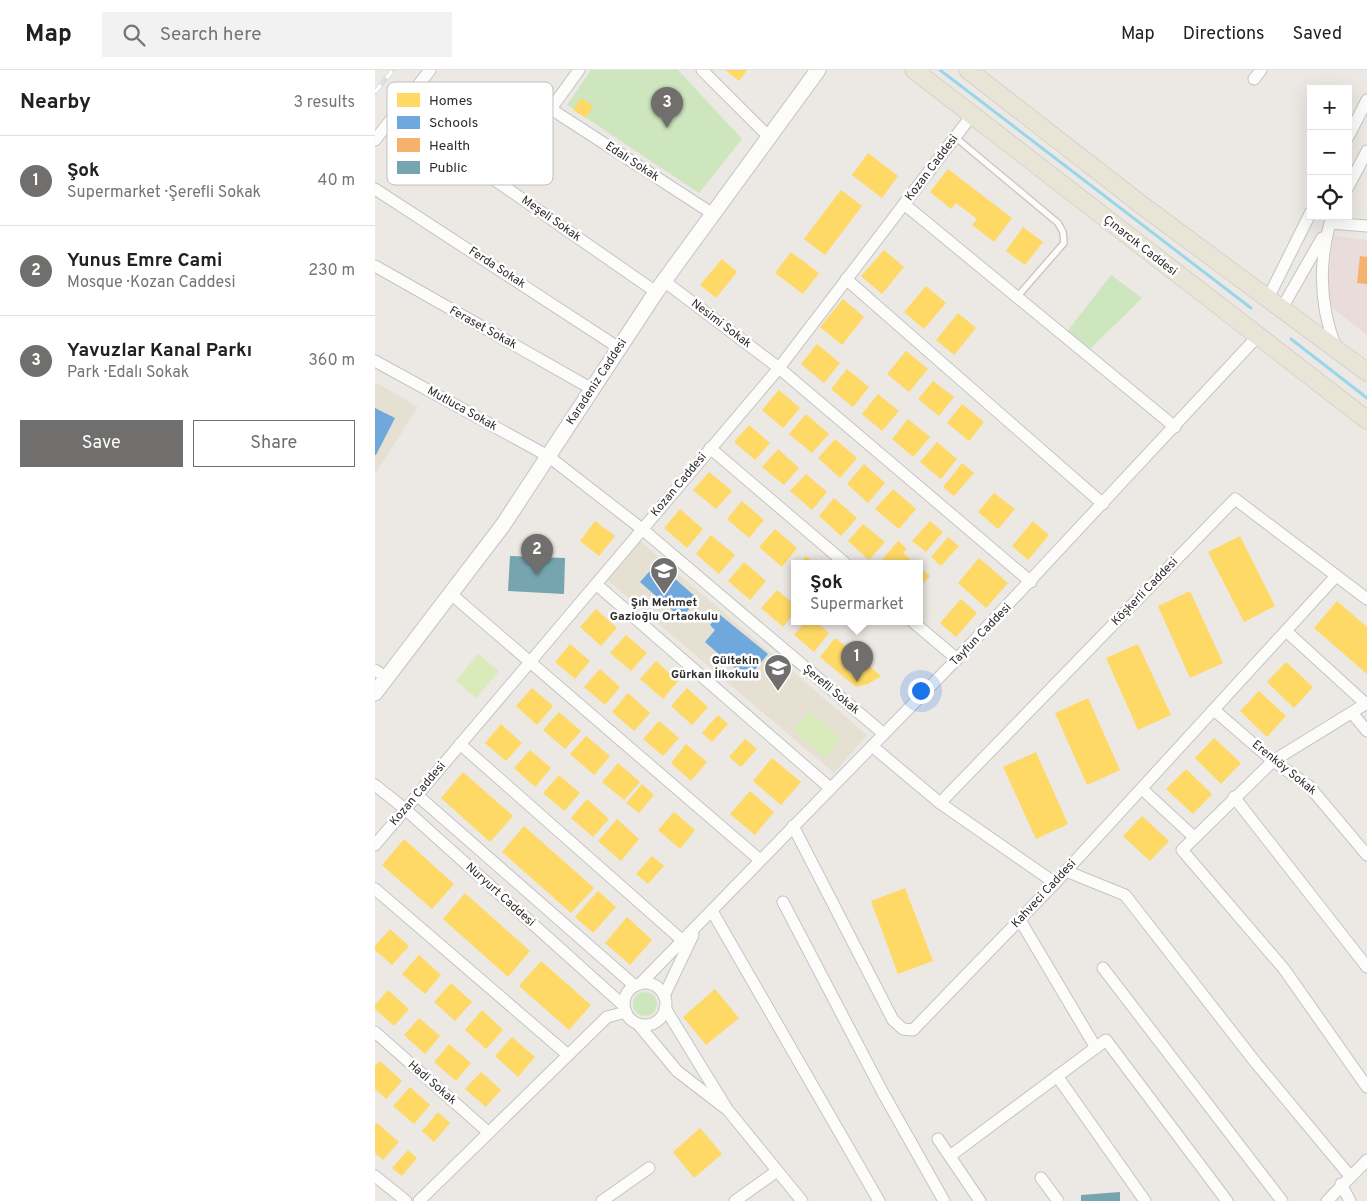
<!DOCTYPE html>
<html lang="en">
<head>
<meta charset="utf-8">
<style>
	:root { --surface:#fff; --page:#f2f2f2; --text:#202124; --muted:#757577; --line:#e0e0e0; --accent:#706f6e }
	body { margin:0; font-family:Overpass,sans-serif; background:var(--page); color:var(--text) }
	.controls { position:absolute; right:15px; top:15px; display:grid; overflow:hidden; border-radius:0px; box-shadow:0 5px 20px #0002 }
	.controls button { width:45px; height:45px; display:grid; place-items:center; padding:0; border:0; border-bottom:1px solid var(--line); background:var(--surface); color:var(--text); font:25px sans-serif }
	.you { position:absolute; left:545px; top:620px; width:18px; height:18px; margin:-12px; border:4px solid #fff; border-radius:50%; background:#1a73e8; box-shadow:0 0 0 8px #1a73e833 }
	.badge { display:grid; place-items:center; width:32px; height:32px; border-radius:50%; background:var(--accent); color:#fff; font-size:16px; font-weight:700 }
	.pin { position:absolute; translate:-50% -41px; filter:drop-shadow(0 1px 2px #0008) }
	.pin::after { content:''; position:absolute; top:26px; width:18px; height:15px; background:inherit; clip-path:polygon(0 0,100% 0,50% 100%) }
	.popup { position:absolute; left:416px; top:490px; width:132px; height:65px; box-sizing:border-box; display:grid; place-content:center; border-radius:0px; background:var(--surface); filter:drop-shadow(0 1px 4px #0005); font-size:16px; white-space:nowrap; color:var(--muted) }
	.popup b { font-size:19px; color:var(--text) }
	.popup::after { content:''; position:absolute; left:50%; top:100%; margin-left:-10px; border:10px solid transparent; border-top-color:var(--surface) }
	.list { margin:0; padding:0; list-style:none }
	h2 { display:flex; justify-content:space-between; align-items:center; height:65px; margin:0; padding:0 20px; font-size:21px }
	h2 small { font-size:16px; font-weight:400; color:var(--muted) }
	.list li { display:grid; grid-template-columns:32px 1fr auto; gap:15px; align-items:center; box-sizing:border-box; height:90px; padding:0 20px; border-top:1px solid var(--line) }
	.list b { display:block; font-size:19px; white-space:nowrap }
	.list p { margin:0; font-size:16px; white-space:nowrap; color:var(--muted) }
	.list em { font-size:16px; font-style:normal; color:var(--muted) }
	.actions { display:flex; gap:10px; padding:15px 20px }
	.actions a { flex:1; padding:11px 0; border:1px solid var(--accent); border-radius:0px; text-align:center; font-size:18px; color:var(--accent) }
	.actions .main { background:var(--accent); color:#fff }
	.icon { flex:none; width:28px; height:28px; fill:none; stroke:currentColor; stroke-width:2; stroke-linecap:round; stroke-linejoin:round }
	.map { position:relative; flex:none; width:992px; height:1131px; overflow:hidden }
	header { display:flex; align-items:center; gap:30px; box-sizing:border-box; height:70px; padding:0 25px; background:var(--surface); border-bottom:1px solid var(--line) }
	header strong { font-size:24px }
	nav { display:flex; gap:28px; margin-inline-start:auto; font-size:18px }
	.search { width:350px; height:45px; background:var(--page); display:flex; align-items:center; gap:12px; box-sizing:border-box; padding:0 18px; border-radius:0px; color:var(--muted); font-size:19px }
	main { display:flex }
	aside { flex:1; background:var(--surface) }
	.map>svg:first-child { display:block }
	.education { fill:#e6e0d3 }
	.medical { fill:#e9dcdb }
	.green { fill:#cee6be }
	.pitch { fill:#d9eabb }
	.homes { fill:#ffd966 }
	.schools { fill:#6fa8dc }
	.health { fill:#f6b26b }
	.public { fill:#76a5af }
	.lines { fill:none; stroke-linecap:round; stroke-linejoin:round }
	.stream { stroke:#99d6ec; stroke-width:3 }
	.lane-casing { stroke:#c5c4c5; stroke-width:8 }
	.street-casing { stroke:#c5c4c5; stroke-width:13 }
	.secondary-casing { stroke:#c5c4c5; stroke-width:17 }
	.primary-casing { stroke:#c6c5c4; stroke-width:19 }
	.lane { stroke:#fcfcfb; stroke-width:5.5 }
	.street { stroke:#fcfcfb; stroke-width:11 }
	.secondary { stroke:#fcfcfb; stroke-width:15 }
	.primary { stroke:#e8e4d6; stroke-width:18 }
	.rail-casing { stroke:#dfdfe1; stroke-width:5 }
	.rail { stroke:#fff; stroke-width:3; stroke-dasharray:9; stroke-linecap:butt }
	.labels { text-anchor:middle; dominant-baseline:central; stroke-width:5; stroke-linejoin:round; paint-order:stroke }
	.street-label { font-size:12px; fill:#2e2e2e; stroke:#fff }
	.poi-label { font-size:12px; font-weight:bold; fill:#2e2e2e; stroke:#fff }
	.key { fill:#fff; stroke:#c0c0c0; stroke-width:1 }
	.key-label { font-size:14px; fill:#2e2e2e }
</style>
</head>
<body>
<header>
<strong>Map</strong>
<div class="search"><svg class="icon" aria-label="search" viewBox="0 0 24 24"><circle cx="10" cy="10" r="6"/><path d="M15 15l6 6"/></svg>Search here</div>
<nav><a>Map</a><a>Directions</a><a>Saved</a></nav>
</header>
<main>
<aside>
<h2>Nearby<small>3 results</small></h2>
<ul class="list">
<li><span class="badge">1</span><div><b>Şok</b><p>Supermarket · Şerefli Sokak</p></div><em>40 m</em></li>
<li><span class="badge">2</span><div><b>Yunus Emre Cami</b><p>Mosque · Kozan Caddesi</p></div><em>230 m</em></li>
<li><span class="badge">3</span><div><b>Yavuzlar Kanal Parkı</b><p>Park · Edalı Sokak</p></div><em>360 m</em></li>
</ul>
<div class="actions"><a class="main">Save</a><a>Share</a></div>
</aside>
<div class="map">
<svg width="992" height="1131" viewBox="0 0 992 1131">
	<rect width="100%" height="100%" fill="#ece8e4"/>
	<g class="education">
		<polygon points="0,312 43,337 0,404"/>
		<polygon points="264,470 492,665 459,703 231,509"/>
	</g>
	<polygon class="medical" points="958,166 992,170 992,265 951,233"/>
	<g class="green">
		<polygon points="216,0 303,0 367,69 324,123 192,35"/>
		<polygon points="736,205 767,228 713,281 691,263"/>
		<circle cx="270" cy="934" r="12"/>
	</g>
	<g class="pitch">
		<polygon points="103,584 124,601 101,628 81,611"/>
		<polygon points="434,641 466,669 450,688 418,660"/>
	</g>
	<g class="homes">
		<polygon points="350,0 372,0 364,11"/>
		<polygon points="79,16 115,40 95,72 58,48"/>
		<polygon points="206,28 218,36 211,48 198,40"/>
		<polygon points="493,83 523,106 507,128 477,105"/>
		<polygon points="573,99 637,148 619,172 597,155 602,149 581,133 576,139 555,122"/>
		<polygon points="466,120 487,136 450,185 429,169"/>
		<polygon points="648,157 668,172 650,195 631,181"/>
		<polygon points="509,180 529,197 507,224 486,206"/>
		<polygon points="416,182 444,203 428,224 400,203"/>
		<polygon points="347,189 362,202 341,228 325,215"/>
		<polygon points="551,216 571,233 549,259 529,242"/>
		<polygon points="468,229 489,247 467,275 445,257"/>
		<polygon points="583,243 601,258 579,285 561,270"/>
		<polygon points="442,274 465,293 449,313 426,294"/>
		<polygon points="531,281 553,299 534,322 512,304"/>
		<polygon points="472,299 494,317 478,337 456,319"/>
		<polygon points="558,311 579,327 564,346 543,329"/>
		<polygon points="404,320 425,338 408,358 387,340"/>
		<polygon points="503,324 524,341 507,361 487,344"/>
		<polygon points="587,334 609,352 594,371 572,353"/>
		<polygon points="431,344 454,364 437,383 414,364"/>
		<polygon points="533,349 555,367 538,387 517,369"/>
		<polygon points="374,355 395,373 380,390 359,372"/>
		<polygon points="460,369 482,388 465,408 443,388"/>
		<polygon points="562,372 582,389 566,409 545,392"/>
		<polygon points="403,379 424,398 409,415 387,397"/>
		<polygon points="587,393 599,403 579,426 568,417"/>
		<polygon points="489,394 510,413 493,433 472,414"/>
		<polygon points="334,402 357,421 341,439 318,420"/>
		<polygon points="431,404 452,422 437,440 415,421"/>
		<polygon points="518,419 541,439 524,459 500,439"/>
		<polygon points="619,423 640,439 623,459 603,442"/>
		<polygon points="459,428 482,448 466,466 444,446"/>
		<polygon points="367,431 389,450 374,468 352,449"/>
		<polygon points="305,439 328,459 312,478 289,458"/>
		<polygon points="220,451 240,466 224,486 205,471"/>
		<polygon points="555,451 568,462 551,482 537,471"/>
		<polygon points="658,451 674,465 653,490 637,476"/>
		<polygon points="488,454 510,472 494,490 473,471"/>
		<polygon points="400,459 422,478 407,497 384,477"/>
		<polygon points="336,465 360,485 344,504 321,484"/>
		<polygon points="865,466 900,536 869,552 833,482"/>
		<polygon points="573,467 584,476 566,496 556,487"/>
		<polygon points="523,471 532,479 528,483 540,493 504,493"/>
		<polygon points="431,486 439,493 425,493"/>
		<polygon points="604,488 633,513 611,538 583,513"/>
		<polygon points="369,492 391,511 375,530 353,511"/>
		<polygon points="544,497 555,506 544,518"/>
		<polygon points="402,520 419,534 419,543 408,557 386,538"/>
		<polygon points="815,521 848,593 815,608 783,536"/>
		<polygon points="586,529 602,543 581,567 565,553"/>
		<polygon points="962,531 992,557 992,604 939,558"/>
		<polygon points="221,539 242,558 226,576 205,557"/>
		<polygon points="431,551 440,551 454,563 439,582 419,565"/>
		<polygon points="251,565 272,583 256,601 235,583"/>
		<polygon points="460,568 473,578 506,606 493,614 481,617 445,587"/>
		<polygon points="195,574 215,591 200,609 180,592"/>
		<polygon points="763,574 796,645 763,660 731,588"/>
		<polygon points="281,591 303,611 288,629 265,609"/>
		<polygon points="911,592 938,617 919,638 892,612"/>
		<polygon points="225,599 245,617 230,635 209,617"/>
		<polygon points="157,618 178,636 162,655 141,636"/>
		<polygon points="312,618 333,637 317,655 296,636"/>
		<polygon points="884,621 911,646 892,667 865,641"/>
		<polygon points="253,623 275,643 259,661 237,642"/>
		<polygon points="713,628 745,700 712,715 680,643"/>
		<polygon points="184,642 206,661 190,679 168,660"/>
		<polygon points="343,645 353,654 337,672 327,663"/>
		<polygon points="284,651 304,668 288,686 268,669"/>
		<polygon points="126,654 147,673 131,691 110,673"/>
		<polygon points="211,666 235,686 219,705 195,684"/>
		<polygon points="839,668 866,693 846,714 820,688"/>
		<polygon points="370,669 382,679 366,697 354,687"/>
		<polygon points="311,674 332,692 316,711 296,693"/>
		<polygon points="155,680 176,698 160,717 139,698"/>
		<polygon points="661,682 693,754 661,769 628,697"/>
		<polygon points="397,688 426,712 406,735 378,711"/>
		<polygon points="243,693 265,712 249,730 227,712"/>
		<polygon points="811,699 837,724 818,744 791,719"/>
		<polygon points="88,702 138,746 115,772 66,728"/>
		<polygon points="184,705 205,723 189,741 168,723"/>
		<polygon points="267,714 279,725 264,743 251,733"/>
		<polygon points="375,721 399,742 380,765 355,744"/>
		<polygon points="212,729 234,749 218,767 196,748"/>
		<polygon points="299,742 320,760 305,779 283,760"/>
		<polygon points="767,746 794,771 775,791 748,766"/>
		<polygon points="242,749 264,769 246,791 223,771"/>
		<polygon points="149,756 219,818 196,843 127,782"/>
		<polygon points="29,769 79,814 57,839 7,795"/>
		<polygon points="277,786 289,796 273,814 261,804"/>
		<polygon points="530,818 558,891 523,904 496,831"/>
		<polygon points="223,821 241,837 218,863 200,847"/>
		<polygon points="90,823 155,881 133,907 68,849"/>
		<polygon points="252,847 277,870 255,895 230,873"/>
		<polygon points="15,859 34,876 17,895 0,880 0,876"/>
		<polygon points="44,885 66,905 50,924 27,904"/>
		<polygon points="166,891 216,935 194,960 144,916"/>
		<polygon points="76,913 97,932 80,951 59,932"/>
		<polygon points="340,919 364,948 331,975 308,947"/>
		<polygon points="13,920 34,939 19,956 0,939 0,935"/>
		<polygon points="107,940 128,960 111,979 90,960"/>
		<polygon points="44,948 65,966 50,984 29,965"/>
		<polygon points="137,967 160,987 143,1007 120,986"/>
		<polygon points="74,974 96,993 81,1011 59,992"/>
		<polygon points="5,991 27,1011 11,1029 0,1019 0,996"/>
		<polygon points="106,1002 126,1020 111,1037 90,1019"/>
		<polygon points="35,1017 55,1035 39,1054 18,1036"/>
		<polygon points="63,1042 75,1053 59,1072 47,1061"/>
		<polygon points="2,1053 24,1072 8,1090 0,1083 0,1055"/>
		<polygon points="325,1058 347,1084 319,1108 298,1082"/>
		<polygon points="33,1080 42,1088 27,1106 17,1098"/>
	</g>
	<g class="schools">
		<polygon points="0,338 20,348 1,385 0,385"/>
		<polygon points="282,493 323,529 306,548 265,512"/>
		<polygon points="344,544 393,584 372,609 330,572 340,560 335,555"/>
	</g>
	<polygon class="health" points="985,186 992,187 992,214 982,213"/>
	<g class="public">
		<polygon points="135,486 190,488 189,524 133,521"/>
		<polygon points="745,1122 745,1131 706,1131 706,1125"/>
	</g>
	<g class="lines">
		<g class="stream">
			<polyline points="565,0 876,238"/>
			<polyline points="916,269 992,328"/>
		</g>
		<defs>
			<polyline id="lane" points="580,67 683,153 688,162 689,173 642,227"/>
			<g id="street">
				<polyline points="327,0 394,67"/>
				<polyline points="879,9 886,0"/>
				<polyline points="176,39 338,144"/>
				<polyline points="22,42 281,222"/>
				<polyline points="973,67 992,30"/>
				<polyline points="0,70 55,0"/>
				<polyline points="123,112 204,0"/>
				<polyline points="973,117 992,81"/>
				<polyline points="0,119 244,278"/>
				<polyline points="529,134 800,357"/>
				<polyline points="0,196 217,319"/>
				<polyline points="471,209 728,434"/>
				<polyline points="289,211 404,298 656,512"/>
				<polyline points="893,228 936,142"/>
				<polyline points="907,238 947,168"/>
				<path d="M961 278C945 237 943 196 955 153L992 156"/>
				<polyline points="0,291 173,386 267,459 509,664"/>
				<polyline points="335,378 470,493"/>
				<polyline points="221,514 455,718"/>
				<polyline points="76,524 385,790"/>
				<polyline points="537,551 582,589"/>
				<polyline points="911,561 991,634"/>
				<polyline points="0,600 12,608"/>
				<polyline points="992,633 898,691 807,780 909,899 992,1017"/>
				<polyline points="839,640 898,691 934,716 992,785"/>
				<polyline points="977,643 992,661"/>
				<polyline points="85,674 308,871"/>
				<polyline points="497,676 565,733 680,813"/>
				<polyline points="0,715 30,739 249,936"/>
				<polyline points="767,719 819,767"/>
				<polyline points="42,725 260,916"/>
				<polyline points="859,727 992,897"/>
				<polyline points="565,733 860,429 992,529"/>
				<polyline points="418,756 518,950 528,959 538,960 680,813 961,506"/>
				<polyline points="0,775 404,298 597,45"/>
				<polyline points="691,801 750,825 881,993 975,1106"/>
				<polyline points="0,819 193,985"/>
				<polyline points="408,832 508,1023 569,1131"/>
				<polyline points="337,841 504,1131"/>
				<polyline points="645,850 721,978"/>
				<polyline points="728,898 907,1131"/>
				<circle cx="270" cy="934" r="21"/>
				<polyline points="265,914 582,589 883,266"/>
				<polyline points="289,926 318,865"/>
				<polyline points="290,938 352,1039 427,1131"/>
				<polyline points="263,954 302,1001 350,1038"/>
				<polyline points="0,962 114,1063"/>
				<polyline points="682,1006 770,1131"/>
				<polyline points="563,1069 605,1131"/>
				<polyline points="575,1086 731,970 852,1131"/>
				<polyline points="0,1106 31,1131"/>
				<polyline points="666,1108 683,1131"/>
				<polyline points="966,1114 975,1131"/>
				<polyline points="44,1131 232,947 251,942"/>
				<polyline points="227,1131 274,1098"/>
				<polyline points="360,1131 402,1101"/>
				<polyline points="952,1131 992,1090"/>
			</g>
			<polyline id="secondary" points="0,623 128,455 281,222 443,0"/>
			<g id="primary">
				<polyline points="539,0 992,350"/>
				<polyline points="593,0 768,136 992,302"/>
			</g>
		</defs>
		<use href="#lane" class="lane-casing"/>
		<use href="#street" class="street-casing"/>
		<use href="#secondary" class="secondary-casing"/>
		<use href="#primary" class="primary-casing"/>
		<use href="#lane" class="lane"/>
		<use href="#street" class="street"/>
		<use href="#secondary" class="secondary"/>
		<use href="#primary" class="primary"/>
		<defs>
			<polyline id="rail" points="0,22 18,0"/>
		</defs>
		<use href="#rail" class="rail-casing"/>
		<use href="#rail" class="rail"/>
	</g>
	<defs>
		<symbol id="school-pin" viewBox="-11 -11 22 30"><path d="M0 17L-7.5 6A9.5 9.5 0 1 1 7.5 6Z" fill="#706f6e" stroke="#fff"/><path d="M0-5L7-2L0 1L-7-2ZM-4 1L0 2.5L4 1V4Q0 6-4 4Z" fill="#fff"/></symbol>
	</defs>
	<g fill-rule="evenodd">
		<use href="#school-pin" x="273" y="485" width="32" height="43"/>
		<use href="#school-pin" x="387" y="582" width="32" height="43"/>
	</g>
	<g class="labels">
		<g class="street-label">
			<text transform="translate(257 92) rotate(33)">Edalı Sokak</text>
			<text transform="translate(557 98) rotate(-53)">Kozan Caddesi</text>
			<text transform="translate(176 149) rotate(35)">Meşeli Sokak</text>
			<text transform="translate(765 176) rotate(38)">Çınarcık Caddesi</text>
			<text transform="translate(122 198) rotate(33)">Ferda Sokak</text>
			<text transform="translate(346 254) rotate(37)">Nesimi Sokak</text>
			<text transform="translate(108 258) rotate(29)">Feraset Sokak</text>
			<text transform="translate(222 312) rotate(-57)">Karadeniz Caddesi</text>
			<text transform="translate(87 339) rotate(29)">Mutluca Sokak</text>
			<text transform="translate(304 415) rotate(-50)">Kozan Caddesi</text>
			<text transform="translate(770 522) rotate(-46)">Köşkerli Caddesi</text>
			<text transform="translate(606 565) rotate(-46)">Tayfun Caddesi</text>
			<text transform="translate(456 620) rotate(40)">Şerefli Sokak</text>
			<text transform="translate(909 698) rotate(39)">Erenköy Sokak</text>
			<text transform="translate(43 724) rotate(-50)">Kozan Caddesi</text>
			<text transform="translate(669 824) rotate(-47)">Kahveci Caddesi</text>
			<text transform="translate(125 825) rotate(42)">Nuryurt Caddesi</text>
			<text transform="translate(57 1013) rotate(41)">Hadi Sokak</text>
		</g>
		<g class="poi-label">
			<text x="289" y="533">Şıh Mehmet<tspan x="289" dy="14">Gazioğlu Ortaokulu</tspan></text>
			<text x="384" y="591" text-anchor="end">Gültekin<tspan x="384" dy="14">Gürkan İlkokulu</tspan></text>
		</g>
	</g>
	<rect x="12" y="12" width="166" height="103" rx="8" class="key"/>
	<rect x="22" y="23" width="23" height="14" fill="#ffd966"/>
	<rect x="22" y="46" width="23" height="13" fill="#6fa8dc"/>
	<rect x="22" y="68" width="23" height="14" fill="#f6b26b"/>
	<rect x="22" y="91" width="23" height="13" fill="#76a5af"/>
	<g class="key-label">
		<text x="54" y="35">Homes</text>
		<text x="54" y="57">Schools</text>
		<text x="54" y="80">Health</text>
		<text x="54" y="102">Public</text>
	</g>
</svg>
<div class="controls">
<button>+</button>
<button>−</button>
<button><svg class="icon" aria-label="locate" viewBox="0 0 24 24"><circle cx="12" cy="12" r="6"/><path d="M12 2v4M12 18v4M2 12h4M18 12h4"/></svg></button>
</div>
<div class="you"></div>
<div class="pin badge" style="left:482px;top:612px">1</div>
<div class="popup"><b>Şok</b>Supermarket</div>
<div class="pin badge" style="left:162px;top:505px">2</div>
<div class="pin badge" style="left:292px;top:58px">3</div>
</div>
</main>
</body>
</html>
